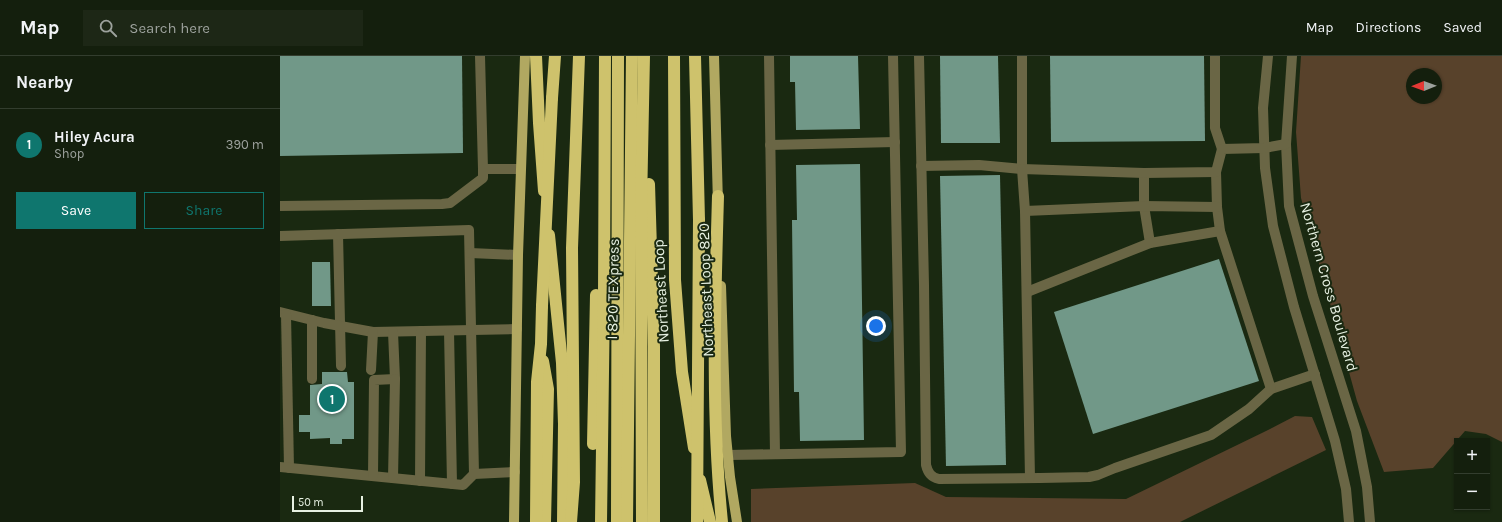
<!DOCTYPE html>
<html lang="en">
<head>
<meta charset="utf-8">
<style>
	:root { --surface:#141f0d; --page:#1d2716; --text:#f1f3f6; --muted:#9da29d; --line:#333d2e; --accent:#0f766e }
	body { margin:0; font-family:Karla,sans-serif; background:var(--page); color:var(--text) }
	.controls { position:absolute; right:12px; bottom:12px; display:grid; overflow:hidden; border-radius:0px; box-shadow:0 1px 3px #0004 }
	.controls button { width:36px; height:36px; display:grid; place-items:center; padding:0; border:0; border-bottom:1px solid var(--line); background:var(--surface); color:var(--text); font:20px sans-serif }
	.compass { position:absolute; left:1126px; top:12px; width:36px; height:36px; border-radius:50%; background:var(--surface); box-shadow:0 1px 3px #0004; rotate:269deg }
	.scale { position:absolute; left:12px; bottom:10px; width:71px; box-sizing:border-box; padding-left:4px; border:2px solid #e7f1e2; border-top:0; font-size:11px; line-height:14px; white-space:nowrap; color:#e7f1e2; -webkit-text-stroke:3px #1a2911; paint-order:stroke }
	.you { position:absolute; left:596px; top:270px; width:14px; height:14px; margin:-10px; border:3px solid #fff; border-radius:50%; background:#1a73e8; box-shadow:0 0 0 6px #1a73e833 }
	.badge { display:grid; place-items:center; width:26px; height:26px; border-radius:50%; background:var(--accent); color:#fff; font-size:13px; font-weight:700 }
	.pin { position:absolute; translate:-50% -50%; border:2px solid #fff; box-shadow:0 1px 4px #0006 }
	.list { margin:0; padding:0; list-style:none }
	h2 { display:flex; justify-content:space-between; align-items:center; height:52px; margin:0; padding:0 16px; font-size:17px }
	h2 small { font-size:13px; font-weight:400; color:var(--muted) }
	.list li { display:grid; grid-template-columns:26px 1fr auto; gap:12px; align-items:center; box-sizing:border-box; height:72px; padding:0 16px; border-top:1px solid var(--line) }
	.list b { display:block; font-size:15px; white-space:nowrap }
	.list p { margin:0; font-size:13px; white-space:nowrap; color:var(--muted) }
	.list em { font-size:13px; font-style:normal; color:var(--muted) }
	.actions { display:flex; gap:8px; padding:12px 16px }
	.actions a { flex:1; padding:9px 0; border:1px solid var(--accent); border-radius:0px; text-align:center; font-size:14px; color:var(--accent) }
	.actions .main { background:var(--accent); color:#fff }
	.icon { flex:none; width:22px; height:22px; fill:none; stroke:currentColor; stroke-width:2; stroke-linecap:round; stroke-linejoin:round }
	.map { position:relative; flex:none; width:1222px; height:466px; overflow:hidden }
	header { display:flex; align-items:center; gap:24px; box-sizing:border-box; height:56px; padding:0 20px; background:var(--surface); border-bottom:1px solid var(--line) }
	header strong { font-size:19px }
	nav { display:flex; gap:22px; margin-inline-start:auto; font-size:14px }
	.search { width:280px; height:36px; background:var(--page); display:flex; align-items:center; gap:10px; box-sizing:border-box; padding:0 14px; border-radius:0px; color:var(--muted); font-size:15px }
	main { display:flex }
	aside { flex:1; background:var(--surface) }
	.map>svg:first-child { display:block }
	.green { fill:#58422b; fill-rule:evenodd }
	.building { fill:#719888 }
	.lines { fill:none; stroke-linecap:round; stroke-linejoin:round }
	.minor { stroke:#6a6645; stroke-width:10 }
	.major { stroke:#b1a861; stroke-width:10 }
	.highway { stroke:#cec26c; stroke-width:12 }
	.highway-bridge { stroke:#cec26c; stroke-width:12 }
	.labels { text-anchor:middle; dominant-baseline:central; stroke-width:4; stroke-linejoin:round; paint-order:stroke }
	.street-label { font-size:15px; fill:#e7f1e2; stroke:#1a2911 }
</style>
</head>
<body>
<header>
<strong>Map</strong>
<div class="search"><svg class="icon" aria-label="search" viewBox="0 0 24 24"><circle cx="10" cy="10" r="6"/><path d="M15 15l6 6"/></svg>Search here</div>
<nav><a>Map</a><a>Directions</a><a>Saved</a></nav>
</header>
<main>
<aside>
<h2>Nearby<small></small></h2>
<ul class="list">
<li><span class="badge">1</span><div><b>Hiley Acura</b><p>Shop</p></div><em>390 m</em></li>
</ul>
<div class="actions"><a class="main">Save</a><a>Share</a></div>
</aside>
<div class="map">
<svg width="1222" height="466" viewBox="0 0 1222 466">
	<rect width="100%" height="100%" fill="#1a2911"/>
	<g class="green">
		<path d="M1021 0H1222V386L1206 378 1185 375 1153 412 1104 416 1077 345 1021 142 1016 76ZM1132 18H1156V42H1132Z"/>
		<polygon points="1015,360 1032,361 1046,394 900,466 471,466 471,433 635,427 666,441 846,443 986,375"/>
	</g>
	<g class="building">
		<polygon points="0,0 182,0 183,97 0,100"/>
		<polygon points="510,0 578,0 580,73 516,74 515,26 510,26"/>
		<polygon points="660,0 718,0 720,87 661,87"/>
		<polygon points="770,0 924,0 925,85 771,86"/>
		<polygon points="580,108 584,384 520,385 519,336 514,336 512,164 517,164 516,109"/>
		<polygon points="720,119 726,409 666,410 660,120"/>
		<polygon points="939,203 979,325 813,378 774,256"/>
		<polygon points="32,206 50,206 51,250 32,250"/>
		<polygon points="42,316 67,316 68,326 74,326 74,383 62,383 62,388 50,388 50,382 30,383 30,376 19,376 19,359 30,359 30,329 42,328"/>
	</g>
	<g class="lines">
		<g class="minor">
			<polyline points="200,0 203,113"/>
			<polyline points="489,0 495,398"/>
			<path d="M639 0 644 229 646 409C648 417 651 421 659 423L760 422 809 421 818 419 835 412 931 379 969 353 991 333 1035 318"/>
			<polyline points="935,0 935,72 942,93"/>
			<polyline points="988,0 983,52 985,112 993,170 1014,251 1055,385 1066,433 1069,466"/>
			<polyline points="1012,0 1006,88 1009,150 1033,240 1076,375 1087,431 1090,466"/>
			<polyline points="490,89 615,86"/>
			<polyline points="641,110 699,109 742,113 742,0"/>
			<polyline points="936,116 937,151 940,175 991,333"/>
			<polyline points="864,117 864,150 870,187"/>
			<polyline points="0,150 162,148 170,147 203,122 203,113 240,113"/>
			<polyline points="745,155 864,150 937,151"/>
			<polyline points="58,178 61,310"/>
			<polyline points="0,180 189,174 194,418"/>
			<polyline points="190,197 238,199"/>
			<polyline points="747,236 870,187 940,175"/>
			<polyline points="0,256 44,267 93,276 237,273"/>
			<polyline points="6,258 9,412"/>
			<polyline points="32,264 32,323"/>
			<polyline points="169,275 172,428"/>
			<polyline points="91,314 93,276"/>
			<polyline points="448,399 621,396 613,0"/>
			<polyline points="0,411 183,429 194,418 235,416"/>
			<polyline points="93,420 94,324 115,323 113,276"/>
			<polyline points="113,422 115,323"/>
			<polyline points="750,422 745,155 742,113 864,117 936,116 942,93 984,92 1006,88"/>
			<polyline points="140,425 141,275"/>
		</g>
		<g class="major">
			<polyline points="434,0 438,148"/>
			<polyline points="441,230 446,380 450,421 457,466"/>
			<polyline points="234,466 238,199 245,0"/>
		</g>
		<g class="highway">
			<polyline points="256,0 259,67 264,135"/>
			<polyline points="394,0 395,224 402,316 414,392"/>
			<polyline points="415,0 419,164"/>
			<polyline points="272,42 275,0"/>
			<polyline points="369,128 374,291 374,466"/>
			<path d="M438 140C435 249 431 357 442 466"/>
			<polyline points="269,179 282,307 284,368 283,466"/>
			<polyline points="263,305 268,333 265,466"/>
			<polyline points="313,388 316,239"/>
			<polyline points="420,424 430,466"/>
			<polyline points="256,466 257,326 261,288 262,250"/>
			<polyline points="291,466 294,426 292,192 299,0"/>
			<polyline points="321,466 324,241 325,0"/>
			<polyline points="337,466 338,0"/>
			<polyline points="347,466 352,0"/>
			<polyline points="362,466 361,149 364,0"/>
		</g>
		<g class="highway-bridge">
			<polyline points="262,250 272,42"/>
			<polyline points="417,466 419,164"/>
		</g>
	</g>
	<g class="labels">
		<g class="street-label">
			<text transform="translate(1049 231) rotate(74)">Northern Cross Boulevard</text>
			<text transform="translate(333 233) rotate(-89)">I 820 TEXpress</text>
			<text transform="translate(426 234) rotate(-92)">Northeast Loop 820</text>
			<text transform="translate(381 235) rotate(-93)">Northeast Loop</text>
		</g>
	</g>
</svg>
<div class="controls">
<button>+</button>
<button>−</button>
</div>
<svg class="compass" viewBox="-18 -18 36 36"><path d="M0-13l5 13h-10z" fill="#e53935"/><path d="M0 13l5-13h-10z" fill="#9da29d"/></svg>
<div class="scale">50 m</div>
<div class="you"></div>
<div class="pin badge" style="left:52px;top:343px">1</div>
</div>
</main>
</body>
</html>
